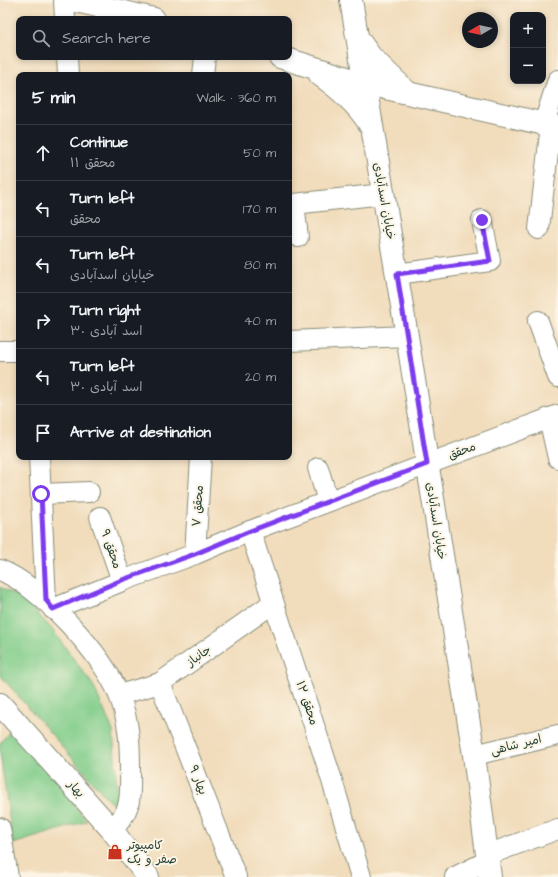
<!DOCTYPE html>
<html lang="en">
<head>
<meta charset="utf-8">
<style>
	:root { --surface:#171b24; --page:#242831; --text:#f1f3f6; --muted:#9ea1a6; --line:#363941 }
	body { margin:0; font-family:"Architects Daughter","Playpen Sans Arabic",sans-serif; background:var(--page); color:var(--text) }
	.controls { position:absolute; right:12px; top:12px; display:grid; overflow:hidden; border-radius:8px; box-shadow:0 2px 6px #0003 }
	.controls button { width:36px; height:36px; display:grid; place-items:center; padding:0; border:0; border-bottom:1px solid var(--line); background:var(--surface); color:var(--text); font:20px sans-serif }
	.compass { position:absolute; left:462px; top:12px; width:36px; height:36px; border-radius:50%; background:var(--surface); box-shadow:0 2px 6px #0003; rotate:261deg }
	.stop { position:absolute; width:12px; height:12px; margin:-9px; border:3px solid #7c3aed; border-radius:50%; background:#fff }
	.stop.end { background:#7c3aed; border-color:#fff; box-shadow:0 1px 4px #0008 }
	.list { margin:0; padding:0; list-style:none }
	h2 { display:flex; justify-content:space-between; align-items:center; height:52px; margin:0; padding:0 16px; font-size:17px }
	h2 small { font-size:13px; font-weight:400; color:var(--muted) }
	.list li { display:grid; grid-template-columns:26px 1fr auto; gap:12px; align-items:center; box-sizing:border-box; height:56px; padding:0 16px; border-top:1px solid var(--line) }
	.list b { display:block; font-size:15px; white-space:nowrap }
	.list p { margin:0; font-size:13px; white-space:nowrap; color:var(--muted) }
	.list em { font-size:13px; font-style:normal; color:var(--muted) }
	.icon { flex:none; width:22px; height:22px; fill:none; stroke:currentColor; stroke-width:2; stroke-linecap:round; stroke-linejoin:round }
	.map { position:relative; flex:none; width:558px; height:877px; overflow:hidden }
	.search { position:absolute; background:var(--surface); box-shadow:0 2px 6px #0003; left:16px; top:16px; width:276px; height:44px; display:flex; align-items:center; gap:10px; box-sizing:border-box; padding:0 14px; border-radius:8px; color:var(--muted); font-size:15px }
	.panel { position:absolute; background:var(--surface); box-shadow:0 2px 6px #0003; left:16px; top:72px; width:276px; height:388px; border-radius:8px }
	.map>svg:first-child { display:block }
	.green { fill:#82cd8b; stroke:#508560 }
	.lines { fill:none; stroke-linecap:round; stroke-linejoin:round }
	.minor-casing { stroke:#888c78; stroke-width:22 }
	.major-casing { stroke:#888c78; stroke-width:24 }
	.minor { stroke:#fff; stroke-width:20 }
	.major { stroke:#fff; stroke-width:22 }
	.route { stroke:#7c3aed; stroke-width:5 }
	.labels { text-anchor:middle; dominant-baseline:central; stroke-width:4; stroke-linejoin:round; paint-order:stroke }
	.street-label { font-size:12px; fill:#1f3d34; stroke:#fcf5e5 }
	.poi-label { font-size:12px; fill:#1f3d34; stroke:#fcf5e5; text-anchor:start }
</style>
</head>
<body>
<div class="map">
<svg width="558" height="877" viewBox="0 0 558 877">
	<rect width="100%" height="100%" fill="#fcf5e5"/>
	<filter id="ink" filterUnits="userSpaceOnUse"><feTurbulence type="fractalNoise" baseFrequency=".025" numOctaves="2"/><feDisplacementMap in="SourceGraphic" scale="8" xChannelSelector="R" yChannelSelector="G"/><feConvolveMatrix kernelMatrix="1 2 1 2 8 2 1 2 1" color-interpolation-filters="sRGB"/></filter>
	<filter id="wash" filterUnits="userSpaceOnUse"><feTurbulence type="fractalNoise" baseFrequency=".012" numOctaves="4" result="noise"/><feDisplacementMap in="SourceGraphic" scale="16" xChannelSelector="R" yChannelSelector="G"/><feGaussianBlur stdDeviation="0.9" result="paint"/><feColorMatrix in="noise" values="0 0 0 0 0 0 0 0 0 0 0 0 0 0 0 0 0 1.4 0 .05"/><feComposite in="paint" operator="in"/></filter>
	<g filter="url(#wash)">
		<rect width="100%" height="100%" fill="#f1dcbb"/>
		<g class="green">
			<polygon points="0,587 24,600 50,627 93,685 113,731 119,812 0,675"/>
			<polygon points="12,729 85,799 72,803 87,821 13,844 0,753 0,743"/>
		</g>
	</g>
	<g filter="url(#ink)">
		<g class="lines">
			<defs>
				<g id="minor">
					<polyline points="64,0 65,19"/>
					<polyline points="67,57 68,75"/>
					<polyline points="203,75 205,57"/>
					<polyline points="544,123 558,80"/>
					<polyline points="539,229 551,125"/>
					<polyline points="298,237 294,204 383,194"/>
					<polyline points="397,274 490,261 482,220"/>
					<polyline points="538,321 558,377"/>
					<polyline points="289,341 407,336"/>
					<polyline points="0,351 19,351"/>
					<polyline points="549,418 558,458"/>
					<polyline points="39,457 46,600"/>
					<polyline points="318,468 328,501"/>
					<polyline points="41,494 89,492"/>
					<polyline points="100,517 122,581"/>
					<polyline points="250,531 330,774 361,877"/>
					<polyline points="195,554 201,457"/>
					<path d="M0 570C40 586 103 654 119 695 129 721 130 741 130 769 130 798 133 808 112 830"/>
					<polyline points="53,609 122,581 195,554 250,531 558,415"/>
					<polyline points="160,683 236,877"/>
					<polyline points="119,695 160,683 273,603"/>
					<polyline points="474,755 558,735"/>
					<polyline points="0,828 8,877"/>
					<polyline points="487,855 558,829"/>
					<polyline points="455,877 488,861"/>
				</g>
				<g id="major">
					<polyline points="72,0 154,19"/>
					<polyline points="351,0 407,336 474,755 490,877"/>
					<polyline points="358,39 371,57 407,92"/>
					<polyline points="280,57 363,83 558,127"/>
					<path d="M320 75C340 89 356 103 369 123"/>
					<polyline points="0,704 112,830 148,877"/>
				</g>
			</defs>
			<use href="#minor" class="minor-casing"/>
			<use href="#major" class="major-casing"/>
			<use href="#minor" class="minor"/>
			<use href="#major" class="major"/>
		</g>
	</g>
	<g class="lines" filter="url(#ink)">
		<polyline class="route" points="41,494 46,600 53,609 122,580 195,554 250,531 427,464 397,274 490,261 482,220"/>
	</g>
	<defs>
		<symbol id="shop-bare" viewBox="-9 -9 18 18"><path d="M-5-2.5h2.3a2.7 3.5 0 0 1 5.4 0H5L5.5 6h-11ZM-1.5-2.5h3a1.5 2.3 0 0 0-3 0Z" fill="#c8321e" stroke="#fcf5e5" stroke-width="2.5" paint-order="stroke"/></symbol>
	</defs>
	<g fill-rule="evenodd">
		<use href="#shop-bare" x="104" y="841" width="22" height="22"/>
	</g>
	<g class="labels">
		<g class="street-label">
			<text transform="translate(384 201) rotate(80)">خیابان اسدآبادی</text>
			<text transform="translate(462 451) rotate(-21)">محقق</text>
			<text transform="translate(198 506) rotate(-86)">محقق ۷</text>
			<text transform="translate(436 521) rotate(81)">خیابان اسدآبادی</text>
			<text transform="translate(111 549) rotate(71)">محقق ۹</text>
			<text transform="translate(199 656) rotate(-36)">جانباز</text>
			<text transform="translate(307 703) rotate(71)">محقق ۱۲</text>
			<text transform="translate(516 745) rotate(-14)">امیر شاهی</text>
			<text transform="translate(198 780) rotate(69)">بهار ۹</text>
			<text transform="translate(76 789) rotate(48)">بهار</text>
		</g>
		<g class="poi-label">
			<text x="127" y="845">کامپیوتر<tspan x="127" dy="14">صفر و یک</tspan></text>
		</g>
	</g>
</svg>
<div class="controls">
<button>+</button>
<button>−</button>
</div>
<svg class="compass" viewBox="-18 -18 36 36"><path d="M0-13l5 13h-10z" fill="#e53935"/><path d="M0 13l5-13h-10z" fill="#9ea1a6"/></svg>
<div class="stop" style="left:41px;top:494px"></div>
<div class="stop end" style="left:482px;top:220px"></div>
<div class="search"><svg class="icon" aria-label="search" viewBox="0 0 24 24"><circle cx="10" cy="10" r="6"/><path d="M15 15l6 6"/></svg>Search here</div>
<section class="panel">
<h2>5 min<small>Walk · 360 m</small></h2>
<ul class="list">
<li><svg class="icon" aria-label="ahead" viewBox="0 0 24 24"><path d="M12 20V5M6 11l6-6 6 6"/></svg><div><b>Continue</b><p>محقق ۱۱</p></div><em>50 m</em></li>
<li><svg class="icon" aria-label="left" viewBox="0 0 24 24"><path d="M17 20v-9H6M10 6l-5 5 5 5"/></svg><div><b>Turn left</b><p>محقق</p></div><em>170 m</em></li>
<li><svg class="icon" aria-label="left" viewBox="0 0 24 24"><path d="M17 20v-9H6M10 6l-5 5 5 5"/></svg><div><b>Turn left</b><p>خیابان اسدآبادی</p></div><em>80 m</em></li>
<li><svg class="icon" aria-label="right" viewBox="0 0 24 24"><path d="M7 20v-9h11M14 6l5 5-5 5"/></svg><div><b>Turn right</b><p>اسد آبادی ۳۰</p></div><em>40 m</em></li>
<li><svg class="icon" aria-label="left" viewBox="0 0 24 24"><path d="M17 20v-9H6M10 6l-5 5 5 5"/></svg><div><b>Turn left</b><p>اسد آبادی ۳۰</p></div><em>20 m</em></li>
<li><svg class="icon" aria-label="arrive" viewBox="0 0 24 24"><path d="M6 21V4h12l-3 4 3 4H6"/></svg><div><b>Arrive at destination</b></div></li>
</ul>
</section>
</div>
</body>
</html>
